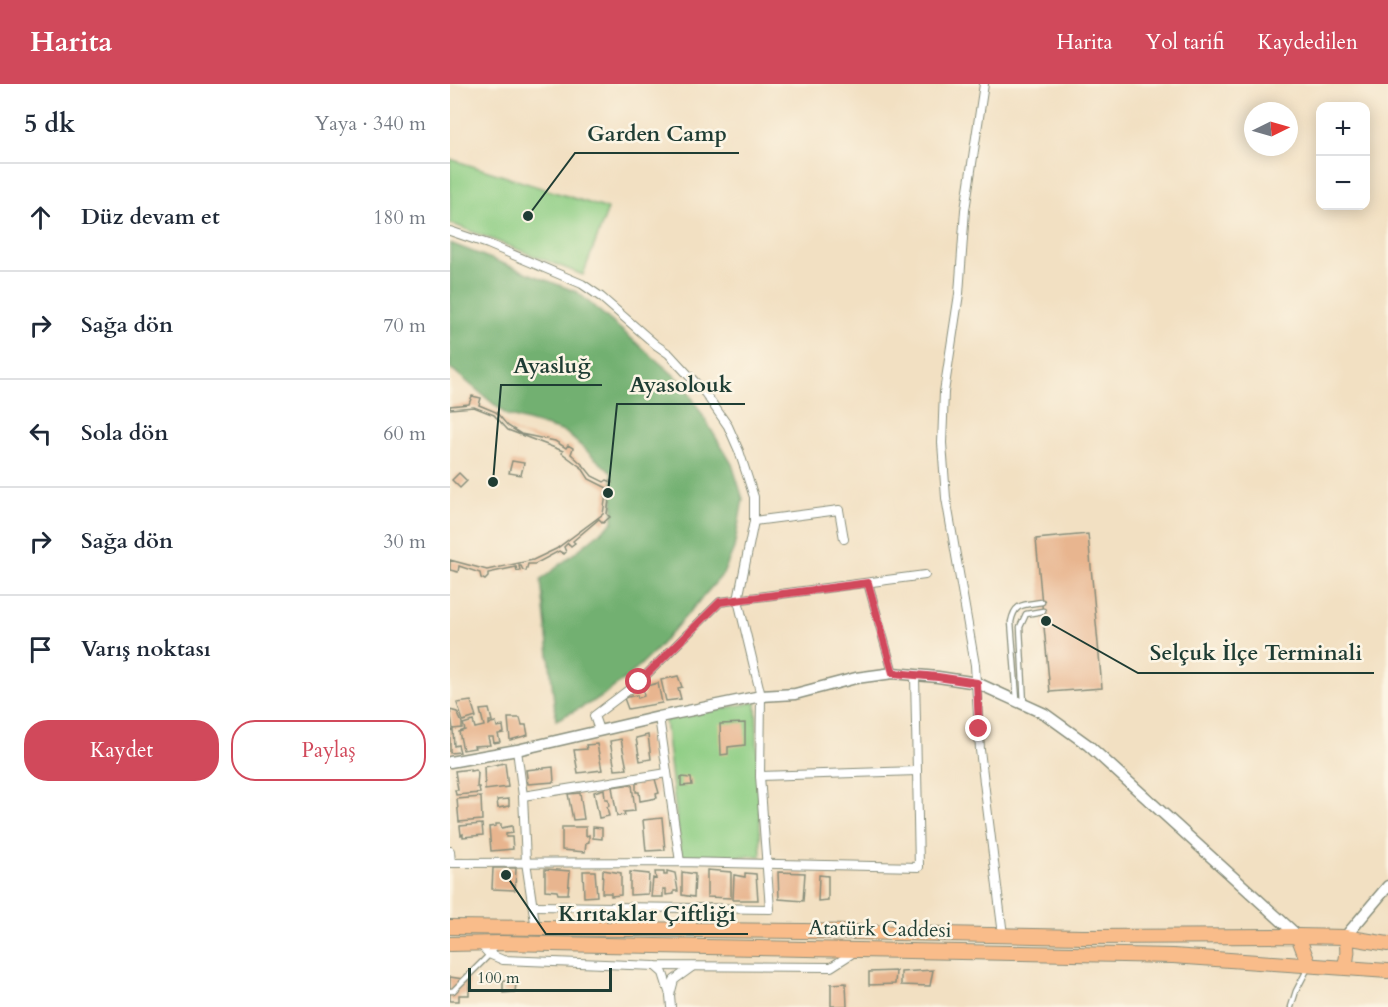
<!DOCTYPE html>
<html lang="tr">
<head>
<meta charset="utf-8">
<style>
	:root { --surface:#fff; --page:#f2f2f3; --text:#1f2937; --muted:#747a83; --line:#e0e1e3; --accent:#d1495b }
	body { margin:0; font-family:Cardo,serif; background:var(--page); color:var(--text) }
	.controls { position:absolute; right:18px; top:18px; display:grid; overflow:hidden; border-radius:12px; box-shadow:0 3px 15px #0003 }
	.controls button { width:54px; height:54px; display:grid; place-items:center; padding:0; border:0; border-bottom:2px solid var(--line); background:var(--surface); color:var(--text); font:30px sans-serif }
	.compass { position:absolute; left:794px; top:18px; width:54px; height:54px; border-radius:50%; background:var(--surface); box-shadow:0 3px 15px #0003; rotate:85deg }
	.scale { position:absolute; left:18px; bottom:15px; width:144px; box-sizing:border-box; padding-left:6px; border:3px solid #1f3d34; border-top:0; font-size:16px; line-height:21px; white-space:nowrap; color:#1f3d34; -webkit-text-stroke:4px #fcf5e5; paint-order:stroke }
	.stop { position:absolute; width:18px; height:18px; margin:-14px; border:4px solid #d1495b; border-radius:50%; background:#fff }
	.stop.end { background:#d1495b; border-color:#fff; box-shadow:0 2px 6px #0008 }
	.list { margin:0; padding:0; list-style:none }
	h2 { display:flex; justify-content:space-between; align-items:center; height:78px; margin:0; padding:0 24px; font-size:26px }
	h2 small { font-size:20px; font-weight:400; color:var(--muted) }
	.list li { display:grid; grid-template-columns:39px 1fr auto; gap:18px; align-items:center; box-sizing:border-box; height:108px; padding:0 24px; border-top:2px solid var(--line) }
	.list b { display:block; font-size:22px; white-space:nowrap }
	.list em { font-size:20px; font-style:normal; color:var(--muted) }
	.actions { display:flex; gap:12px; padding:18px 24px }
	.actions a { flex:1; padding:14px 0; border:2px solid var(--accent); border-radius:24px; text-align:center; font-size:21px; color:var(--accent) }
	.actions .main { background:var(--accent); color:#fff }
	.icon { flex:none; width:33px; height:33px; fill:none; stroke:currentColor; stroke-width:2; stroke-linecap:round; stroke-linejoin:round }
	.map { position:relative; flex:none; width:938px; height:923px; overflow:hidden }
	header { display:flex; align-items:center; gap:36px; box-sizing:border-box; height:84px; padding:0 30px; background:var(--accent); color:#fff }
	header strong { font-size:28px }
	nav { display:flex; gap:33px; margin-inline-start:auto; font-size:21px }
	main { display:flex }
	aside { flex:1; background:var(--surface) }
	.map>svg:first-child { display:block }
	.green { fill:#8dcd83; stroke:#56855c; stroke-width:1.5 }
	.forest { fill:#72b071; stroke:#487652; stroke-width:1.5 }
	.building { fill:#e8b58f }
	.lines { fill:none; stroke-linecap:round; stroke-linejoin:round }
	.service-casing { stroke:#888e7b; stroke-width:7 }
	.minor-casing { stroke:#888e7b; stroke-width:10 }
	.tertiary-casing { stroke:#888e7b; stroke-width:13 }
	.trunk-casing { stroke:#888e7b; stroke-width:16 }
	.service { stroke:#fff; stroke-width:4.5 }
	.minor { stroke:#fff; stroke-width:8 }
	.tertiary { stroke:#fff; stroke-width:10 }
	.trunk { stroke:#f9bc8a; stroke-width:14 }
	.route { stroke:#d1495b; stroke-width:8 }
	.labels { text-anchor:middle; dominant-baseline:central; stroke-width:5; stroke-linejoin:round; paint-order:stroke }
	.street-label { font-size:21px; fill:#1f3d34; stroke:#fcf5e5 }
	.leader { fill:none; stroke:#1f3d34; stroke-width:2 }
	.callout-dot { fill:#1f3d34; stroke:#fcf5e5; stroke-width:2 }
	.callout-label { font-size:22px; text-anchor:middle; font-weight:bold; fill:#1f3d34; stroke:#fcf5e5; stroke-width:5; stroke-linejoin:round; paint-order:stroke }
</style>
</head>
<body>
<header>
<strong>Harita</strong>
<nav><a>Harita</a><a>Yol tarifi</a><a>Kaydedilen</a></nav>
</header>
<main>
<aside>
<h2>5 dk<small>Yaya · 340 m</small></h2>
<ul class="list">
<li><svg class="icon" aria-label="ahead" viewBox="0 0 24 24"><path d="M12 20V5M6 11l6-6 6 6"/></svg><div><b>Düz devam et</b></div><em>180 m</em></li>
<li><svg class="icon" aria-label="right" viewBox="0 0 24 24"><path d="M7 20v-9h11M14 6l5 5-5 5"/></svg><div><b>Sağa dön</b></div><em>70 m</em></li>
<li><svg class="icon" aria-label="left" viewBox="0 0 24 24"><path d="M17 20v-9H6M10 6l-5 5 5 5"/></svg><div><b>Sola dön</b></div><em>60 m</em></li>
<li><svg class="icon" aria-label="right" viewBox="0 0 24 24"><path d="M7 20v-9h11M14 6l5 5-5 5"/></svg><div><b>Sağa dön</b></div><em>30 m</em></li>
<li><svg class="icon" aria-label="arrive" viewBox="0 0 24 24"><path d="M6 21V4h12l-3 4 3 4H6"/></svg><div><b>Varış noktası</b></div></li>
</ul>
<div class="actions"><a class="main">Kaydet</a><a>Paylaş</a></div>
</aside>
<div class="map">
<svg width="938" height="923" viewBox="0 0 938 923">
	<rect width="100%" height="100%" fill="#fcf5e5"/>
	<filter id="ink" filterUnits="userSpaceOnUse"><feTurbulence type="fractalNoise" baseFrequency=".0167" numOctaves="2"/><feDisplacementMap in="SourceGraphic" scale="12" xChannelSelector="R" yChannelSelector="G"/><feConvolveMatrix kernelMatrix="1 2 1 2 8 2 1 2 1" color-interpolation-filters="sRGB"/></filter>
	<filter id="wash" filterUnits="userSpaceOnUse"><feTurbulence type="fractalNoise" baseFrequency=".008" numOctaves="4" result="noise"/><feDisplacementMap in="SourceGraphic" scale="24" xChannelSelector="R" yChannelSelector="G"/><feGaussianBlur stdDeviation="1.35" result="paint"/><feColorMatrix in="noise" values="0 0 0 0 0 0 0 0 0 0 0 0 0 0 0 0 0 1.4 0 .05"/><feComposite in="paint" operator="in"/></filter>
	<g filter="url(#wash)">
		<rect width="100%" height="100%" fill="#f2e0c2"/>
		<g class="green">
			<polygon points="0,75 158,125 133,191 0,139"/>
			<polygon points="306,618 311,772 231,772 215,636"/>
		</g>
		<polygon class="forest" points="0,159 127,208 233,299 282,380 293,415 284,464 273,490 206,566 182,589 150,614 106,636 91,496 163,438 162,389 115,348 57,331 3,286 0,285"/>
		<g id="blocks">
			<g class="building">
				<polygon points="22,312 31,314 29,321 46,328 58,342 71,350 105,357 116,364 118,361 123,364 121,370 134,382 142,392 154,398 157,396 162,398 157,430 160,433 153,439 149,435 123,457 125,459 121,462 118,459 114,463 116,468 114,470 109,467 85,480 78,480 76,487 73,486 71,482 69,482 70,486 67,487 66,483 38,489 38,493 35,496 31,494 30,489 9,482 8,488 0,486 0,476 37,486 83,476 106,465 153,430 157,404 139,395 132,384 112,369 113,367 58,346 44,331 24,323 0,325 0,322 19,320"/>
				<polygon points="62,377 74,379 71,391 59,389"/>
				<polygon points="9,389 17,397 10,404 2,396"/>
				<polygon points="638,450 652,604 600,608 586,455"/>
				<polygon points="228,592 232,603 228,604 231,615 216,617 211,596"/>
				<polygon points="208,599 212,619 178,625 174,614 187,611 188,614 194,612 193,603"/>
				<polygon points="21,617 26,633 13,637 7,619"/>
				<polygon points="39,625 42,637 39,637 39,641 41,639 46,638 47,643 53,642 54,649 48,650 50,658 44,659 43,653 38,653 40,661 24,662 25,664 13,666 9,648 15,646 13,640 23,637 25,644 34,642 30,626"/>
				<polygon points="0,626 7,628 12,639 12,644 3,645"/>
				<polygon points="58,634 70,634 72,641 76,641 78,651 60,656"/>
				<polygon points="295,639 295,661 278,663 278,670 271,671 270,640"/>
				<polygon points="3,646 4,662 8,661 10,668 0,669 0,647"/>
				<polygon points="198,651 201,675 190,677 186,654"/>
				<polygon points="171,655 177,685 165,686 160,657"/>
				<polygon points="147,660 152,686 128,689 124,666 137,665 136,661"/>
				<polygon points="55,679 58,703 35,706 34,683"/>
				<polygon points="103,683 104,698 78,700 76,686"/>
				<polygon points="20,685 20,687 26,686 28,689 27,703 29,703 30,709 6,711 5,706 8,706 5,687"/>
				<polygon points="231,693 241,694 242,701 231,702"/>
				<polygon points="205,695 209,709 206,710 207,714 190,717 189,708 186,708 186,699 188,699 187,697"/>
				<polygon points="182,700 185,727 174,728 175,731 167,732 162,703"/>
				<polygon points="154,705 155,715 158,715 159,722 157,723 159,732 149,734 144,708"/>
				<polygon points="130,709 134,735 123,736 118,710"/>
				<polygon points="31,713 32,736 9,738 7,715"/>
				<polygon points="59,715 59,722 48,724 47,716"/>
				<polygon points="212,734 215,766 196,767 193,736"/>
				<polygon points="32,740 33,751 13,753 13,750 11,751 10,742"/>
				<polygon points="46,740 51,740 51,744 62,742 63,749 56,750 56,753 62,753 63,765 41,767 39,743 46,742"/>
				<polygon points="112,743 136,743 136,752 139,751 139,758 136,759 135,768 112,766"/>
				<polygon points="143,743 152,744 152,755 143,754"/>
				<polygon points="43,784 66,784 65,806 42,805"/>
				<polygon points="95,785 120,787 118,810 108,810 107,807 95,806"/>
				<polygon points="153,786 171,789 171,811 161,812 161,809 152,809"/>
				<polygon points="257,786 281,788 281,814 257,813"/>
				<polygon points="133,787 145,787 147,812 134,813"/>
				<polygon points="217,787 225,789 228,807 224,807 224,810 216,811 216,805 213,805 213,813 201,813 203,794 206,795 205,788 214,788 214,791 217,791"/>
				<polygon points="180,788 199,790 198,810 180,811"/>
				<polygon points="232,788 245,790 244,813 232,811"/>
				<polygon points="328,788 355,789 353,817 329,815"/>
				<polygon points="295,789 306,790 308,816 283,816 284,791 295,793"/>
				<polygon points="369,791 378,792 378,816 368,817"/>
				<polygon points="483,886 480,902 451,901 451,888"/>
				<polygon points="446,887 445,900 419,901 419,888"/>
				<polygon points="0,893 19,896 19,911 9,911 9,917 0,917"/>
				<polygon points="53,897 66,899 65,908 53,909"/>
				<polygon points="396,899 397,922 381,922 381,900"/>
			</g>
		</g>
	</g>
	<g filter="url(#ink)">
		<use href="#blocks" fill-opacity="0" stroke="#888e7b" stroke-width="1.5"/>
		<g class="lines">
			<defs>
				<g id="service">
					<path d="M567 616 561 538C565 518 574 521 592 518"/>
					<polyline points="574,620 570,543 576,530 593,527"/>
					<polyline points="0,907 3,907 48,862"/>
					<polyline points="841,923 846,907 858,884"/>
				</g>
				<g id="minor">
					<polyline points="534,0 515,126 509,210 494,308 492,359 496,414 525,581 530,666 553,851"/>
					<polyline points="0,147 38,160 132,200 151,213 206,261 219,270 255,309 278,342 289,367 304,413 304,437 288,516 311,612 310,692 320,825 84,822"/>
					<polyline points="304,437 389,426 394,455"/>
					<polyline points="418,499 443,589"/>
					<polyline points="209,633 230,778"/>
					<polyline points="149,646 144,632 189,598 270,518 475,491"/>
					<polyline points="67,666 73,712 76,778 86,845"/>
					<polyline points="310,692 467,687"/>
					<polyline points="73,712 217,689"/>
					<polyline points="0,767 1,779 230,778 469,783 465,592"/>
					<polyline points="30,860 39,870 53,876 205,882 381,883 406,867"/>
					<polyline points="205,882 213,889 220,911 224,896 242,883"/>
					<polyline points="220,911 221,923"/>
				</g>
				<g id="tertiary">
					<polyline points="0,678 67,666 209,633 311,612 345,610 406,594 443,589 488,593 527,599 595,630 638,661 848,852"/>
					<polyline points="895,853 938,802"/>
				</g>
				<g id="trunk">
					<polyline points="0,843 354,847 633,853 848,852 895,853 938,860"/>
					<polyline points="848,852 859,881"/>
					<polyline points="0,860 50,859 723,872 938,887"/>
					<path d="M894 883C898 873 899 864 895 853"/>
				</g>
			</defs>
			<use href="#service" class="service-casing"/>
			<use href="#minor" class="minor-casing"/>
			<use href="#tertiary" class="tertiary-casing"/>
			<use href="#trunk" class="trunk-casing"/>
			<use href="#service" class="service"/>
			<use href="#minor" class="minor"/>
			<use href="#tertiary" class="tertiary"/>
			<use href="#trunk" class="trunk"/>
		</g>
	</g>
	<g class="lines" filter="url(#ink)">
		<polyline class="route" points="189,598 270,518 418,499 443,589 488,593 527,599 529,645"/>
	</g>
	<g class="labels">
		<g class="street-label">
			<text transform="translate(430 845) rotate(1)">Atatürk Caddesi</text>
		</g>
	</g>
	<path class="leader" d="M78 132L125 69H289M43 398L51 301H152M158 409L167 320H295M596 537L688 589H924M56 791L96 850H298"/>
	<g class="callout-dot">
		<circle cx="78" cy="132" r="6"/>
		<circle cx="43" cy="398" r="6"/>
		<circle cx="158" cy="409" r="6"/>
		<circle cx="596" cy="537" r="6"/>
		<circle cx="56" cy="791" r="6"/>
	</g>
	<g class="callout-label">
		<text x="207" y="57">Garden Camp</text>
		<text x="102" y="289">Ayasluğ</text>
		<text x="231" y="308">Ayasolouk</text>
		<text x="806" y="576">Selçuk İlçe Terminali</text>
		<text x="197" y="837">Kırıtaklar Çiftliği</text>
	</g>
</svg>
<div class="controls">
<button>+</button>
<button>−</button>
</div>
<svg class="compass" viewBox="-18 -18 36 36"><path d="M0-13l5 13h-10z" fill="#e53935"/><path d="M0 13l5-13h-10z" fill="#747a83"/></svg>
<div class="scale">100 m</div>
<div class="stop" style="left:189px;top:598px"></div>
<div class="stop end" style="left:529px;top:645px"></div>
</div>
</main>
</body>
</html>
